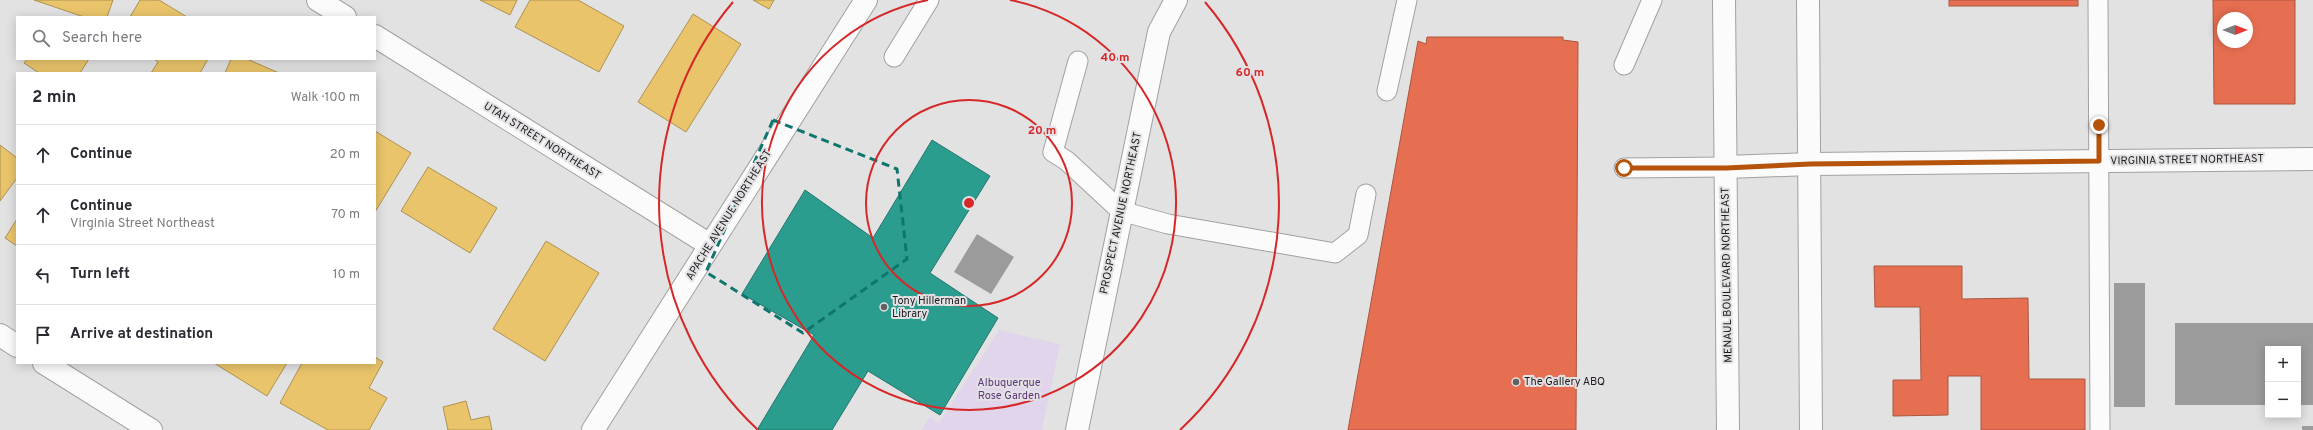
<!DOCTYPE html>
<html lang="en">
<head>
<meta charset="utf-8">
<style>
	:root { --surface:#fff; --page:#f7f7f7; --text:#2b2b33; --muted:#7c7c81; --line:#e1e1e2 }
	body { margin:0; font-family:Overpass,sans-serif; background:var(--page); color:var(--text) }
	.controls { position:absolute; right:12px; bottom:12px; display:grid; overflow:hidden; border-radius:0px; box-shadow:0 2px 10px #0003 }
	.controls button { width:36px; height:36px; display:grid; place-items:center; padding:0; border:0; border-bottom:1px solid var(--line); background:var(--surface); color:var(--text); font:20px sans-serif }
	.compass { position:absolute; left:2217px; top:12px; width:36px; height:36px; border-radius:50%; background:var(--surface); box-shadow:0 2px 10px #0003; rotate:90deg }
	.stop { position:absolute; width:12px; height:12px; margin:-9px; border:3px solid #b45309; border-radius:50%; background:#fff }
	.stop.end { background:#b45309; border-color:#fff; box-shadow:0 1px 4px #0008 }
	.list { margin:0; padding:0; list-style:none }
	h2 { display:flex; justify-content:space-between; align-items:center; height:52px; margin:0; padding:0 16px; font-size:17px }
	h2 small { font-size:13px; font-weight:400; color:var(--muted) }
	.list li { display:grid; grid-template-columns:26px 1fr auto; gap:12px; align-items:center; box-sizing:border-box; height:60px; padding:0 16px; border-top:1px solid var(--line) }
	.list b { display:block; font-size:15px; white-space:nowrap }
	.list p { margin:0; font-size:13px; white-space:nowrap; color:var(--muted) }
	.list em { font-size:13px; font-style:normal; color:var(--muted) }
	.icon { flex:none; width:22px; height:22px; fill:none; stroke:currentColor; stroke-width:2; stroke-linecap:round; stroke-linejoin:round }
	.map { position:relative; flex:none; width:2313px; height:430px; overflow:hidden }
	.search { position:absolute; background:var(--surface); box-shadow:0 2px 10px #0003; left:16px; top:16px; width:360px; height:44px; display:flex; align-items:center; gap:10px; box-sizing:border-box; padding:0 14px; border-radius:0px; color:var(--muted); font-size:15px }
	.panel { position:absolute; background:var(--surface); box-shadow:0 2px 10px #0003; left:16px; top:72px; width:360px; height:292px; border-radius:0px }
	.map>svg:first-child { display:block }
	.green { fill:#e0d5ea }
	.homes { fill:#e9c46a; stroke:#ac9253 }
	.shops { fill:#e76f51; stroke:#aa5641; fill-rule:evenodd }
	.schools { fill:#2a9d8f; stroke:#26766d }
	.building { fill:#9c9b9c }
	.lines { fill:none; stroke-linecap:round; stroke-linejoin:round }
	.lane-casing { stroke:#a2a1a2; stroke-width:21 }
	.street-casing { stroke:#a2a1a2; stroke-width:24 }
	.secondary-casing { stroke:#a2a1a2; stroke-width:24 }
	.lane { stroke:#fbfbfb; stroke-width:19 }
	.street { stroke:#fbfbfb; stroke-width:22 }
	.secondary { stroke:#fbfbfb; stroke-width:22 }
	.route { stroke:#b45309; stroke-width:5 }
	.marked { fill:none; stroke:#0f766e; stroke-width:3; stroke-dasharray:8 5; stroke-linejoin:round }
	.ring { fill:none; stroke:#d62828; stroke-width:2 }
	.poi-dot { fill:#626162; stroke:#e3e1e4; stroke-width:1.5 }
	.labels { text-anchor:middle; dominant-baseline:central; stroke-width:4; stroke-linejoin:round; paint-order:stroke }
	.street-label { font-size:11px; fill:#1d1c1d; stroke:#e3e1e4 }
	.poi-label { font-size:11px; fill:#1d1c1d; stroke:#e3e1e4; text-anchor:start }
	.park-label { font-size:11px; fill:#5d377b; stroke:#e3e1e4 }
	.centre { fill:#d62828; stroke:#e3e1e4; stroke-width:2 }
	.ring-label { font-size:12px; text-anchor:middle; font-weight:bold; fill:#d62828; stroke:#e3e1e4; stroke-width:4; stroke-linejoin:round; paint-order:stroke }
</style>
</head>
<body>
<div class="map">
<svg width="2313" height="430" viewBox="0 0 2313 430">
	<rect width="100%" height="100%" fill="#e3e2e3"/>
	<polygon class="green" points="999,330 1060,344 1042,430 921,430 930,417 939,423"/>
	<g class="homes">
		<polygon points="34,0 113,0 107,17 84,17"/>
		<polygon points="140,0 159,0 187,17 130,17"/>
		<polygon points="480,0 517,0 510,15"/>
		<polygon points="530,0 578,0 624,26 599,72 515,27"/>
		<polygon points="753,0 774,0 769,9"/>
		<polygon points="693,14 741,44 686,132 638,102"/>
		<polygon points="27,59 89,59 80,73 39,73 24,63"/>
		<polygon points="154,59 208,59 200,73 151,73 158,62"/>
		<polygon points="231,59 247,59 279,73 225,73"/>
		<polygon points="375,131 411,153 375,212"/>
		<polygon points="0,145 17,158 17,178 0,201"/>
		<polygon points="428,167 497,208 470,253 401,211"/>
		<polygon points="17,219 17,246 5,238"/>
		<polygon points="546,241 599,273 545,361 493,329"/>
		<polygon points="375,357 383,362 369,388 387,398 369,430 328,430 280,403 302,363 375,363"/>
		<polygon points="214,363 287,363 267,396"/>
		<polygon points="466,401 471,420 489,416 492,430 448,430 443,407"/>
	</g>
	<g class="shops">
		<rect x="1949" y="0" width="129" height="6"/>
		<path d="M2213 0H2295V104H2214ZM2223 18H2247V42H2223Z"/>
		<polygon points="1427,37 1563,37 1563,40 1578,42 1576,430 1348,430 1418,41 1426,44"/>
		<polygon points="1874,266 1962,266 1962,299 2028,298 2029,379 2085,379 2085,430 1981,430 1981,376 1948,376 1948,415 1893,416 1893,380 1921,380 1920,307 1875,307"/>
	</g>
	<polygon class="schools" points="932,140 990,176 930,273 998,318 940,415 868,371 832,430 757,430 814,335 742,294 805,190 873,238"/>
	<g class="building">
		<polygon points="977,234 1014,257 991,294 954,272"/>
		<rect x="2114" y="283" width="31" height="124"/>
		<polygon points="2175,323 2313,323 2313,405 2298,405 2298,349 2268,349 2268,405 2175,405"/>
		<rect x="2302" y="426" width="11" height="4"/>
	</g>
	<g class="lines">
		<defs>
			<g id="lane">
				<polyline points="2098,0 2100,430"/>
				<polyline points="894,57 929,0"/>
				<polyline points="1078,61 1053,152 1067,161 1121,211 1168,224 1335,253 1358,235 1366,194"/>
				<polyline points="1624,65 1652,0"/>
				<polyline points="1387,91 1407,0"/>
				<polyline points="1624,168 1726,167"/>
			</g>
			<g id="street">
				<polyline points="318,0 345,17"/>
				<polyline points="375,36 710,245"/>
				<polyline points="1726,167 1810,164 2313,159"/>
				<polyline points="0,335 17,346"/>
				<polyline points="44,363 151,430"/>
				<polyline points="593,430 866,0"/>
				<polyline points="1077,430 1159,32 1176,0"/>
			</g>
			<g id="secondary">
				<polyline points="1724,0 1728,430"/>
				<polyline points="1808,0 1811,430"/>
			</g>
		</defs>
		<use href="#lane" class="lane-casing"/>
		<use href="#street" class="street-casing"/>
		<use href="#secondary" class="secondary-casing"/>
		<use href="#lane" class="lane"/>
		<use href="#street" class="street"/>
		<use href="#secondary" class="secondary"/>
	</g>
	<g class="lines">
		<polyline class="route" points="1624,168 1726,168 1810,164 2099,161 2099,125"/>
	</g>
	<path class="marked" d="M773 120 897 169 907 259 803 333 706 272Z"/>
	<g class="ring">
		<circle cx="969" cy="203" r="103"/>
		<path d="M1010 0A207 207 0 1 1 928 0"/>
		<path d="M758 430A310 310 0 0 1 733 2M1205 2A310 310 0 0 1 1180 430"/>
	</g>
	<g class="poi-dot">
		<circle cx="884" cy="307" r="4"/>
		<circle cx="1516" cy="382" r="4"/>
	</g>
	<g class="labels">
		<g class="street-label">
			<text transform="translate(542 141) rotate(32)">UTAH STREET NORTHEAST</text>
			<text transform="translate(2187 160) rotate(-1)">VIRGINIA STREET NORTHEAST</text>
			<text transform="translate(1121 213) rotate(-78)">PROSPECT AVENUE NORTHEAST</text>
			<text transform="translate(729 215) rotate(-58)">APACHE AVENUE NORTHEAST</text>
			<text transform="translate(1727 275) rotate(-91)">MENAUL BOULEVARD NORTHEAST</text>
		</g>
		<g class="poi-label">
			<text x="892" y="301">Tony Hillerman<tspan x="892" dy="13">Library</tspan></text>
			<text x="1524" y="382">The Gallery ABQ</text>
		</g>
		<g class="park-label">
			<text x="1009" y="383">Albuquerque<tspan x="1009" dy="13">Rose Garden</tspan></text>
		</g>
	</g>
	<circle cx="969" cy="203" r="6" class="centre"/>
	<g class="ring-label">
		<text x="1115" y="61">40 m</text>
		<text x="1250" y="76">60 m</text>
		<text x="1042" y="134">20 m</text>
	</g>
</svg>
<div class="controls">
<button>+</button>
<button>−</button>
</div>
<svg class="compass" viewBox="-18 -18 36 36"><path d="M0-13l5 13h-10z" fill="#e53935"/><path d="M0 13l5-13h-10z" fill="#7c7c81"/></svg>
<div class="stop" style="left:1624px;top:168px"></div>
<div class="stop end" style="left:2099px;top:125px"></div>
<div class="search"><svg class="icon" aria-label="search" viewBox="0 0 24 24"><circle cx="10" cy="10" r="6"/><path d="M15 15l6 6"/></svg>Search here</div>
<section class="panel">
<h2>2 min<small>Walk · 100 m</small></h2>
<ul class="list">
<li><svg class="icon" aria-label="ahead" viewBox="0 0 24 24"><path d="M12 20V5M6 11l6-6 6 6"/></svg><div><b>Continue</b></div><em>20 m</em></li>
<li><svg class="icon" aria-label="ahead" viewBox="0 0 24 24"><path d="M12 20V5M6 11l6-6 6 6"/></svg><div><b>Continue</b><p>Virginia Street Northeast</p></div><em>70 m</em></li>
<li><svg class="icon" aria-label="left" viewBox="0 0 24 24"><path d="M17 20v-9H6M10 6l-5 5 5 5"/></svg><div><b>Turn left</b></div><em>10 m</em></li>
<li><svg class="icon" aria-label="arrive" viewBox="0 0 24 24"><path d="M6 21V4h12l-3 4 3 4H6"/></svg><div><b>Arrive at destination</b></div></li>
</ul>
</section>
</div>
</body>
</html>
